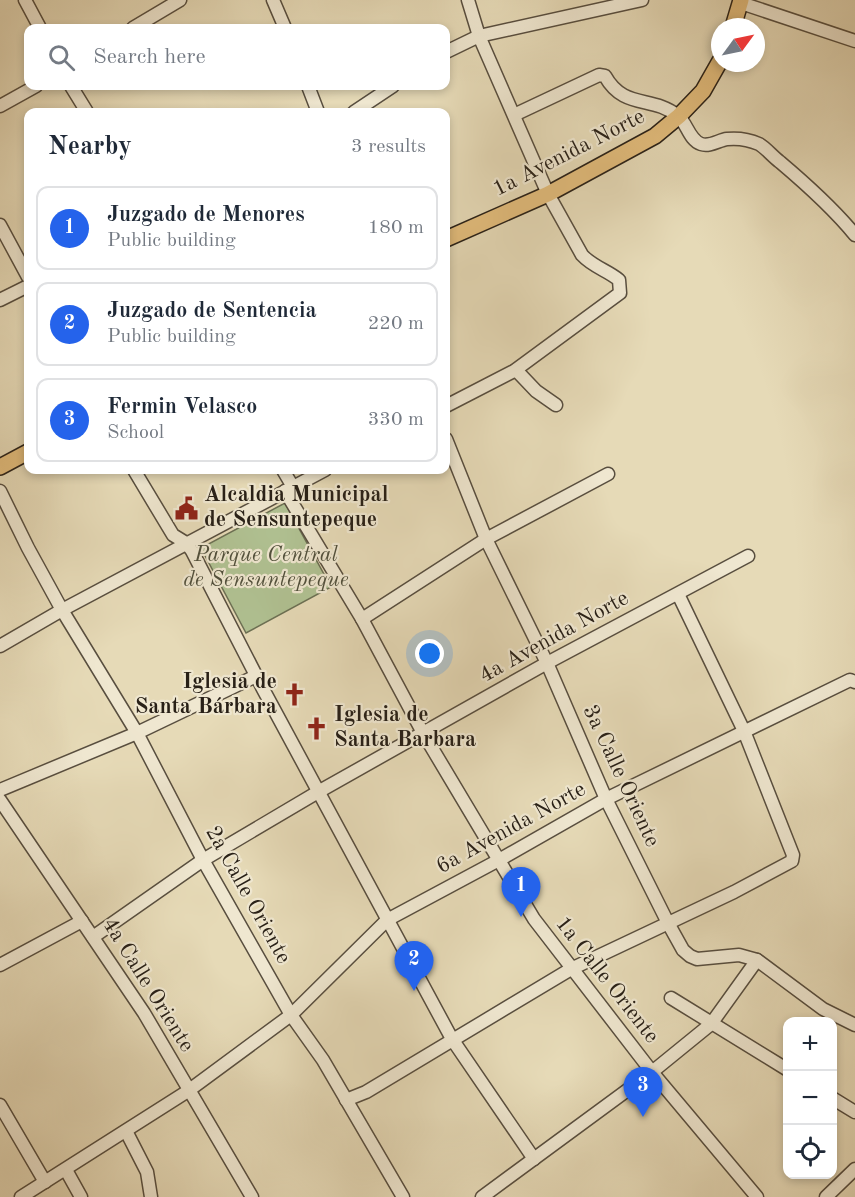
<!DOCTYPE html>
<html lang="en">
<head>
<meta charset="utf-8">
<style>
	:root { --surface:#fff; --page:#f2f2f3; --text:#1f2937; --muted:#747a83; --line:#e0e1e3; --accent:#2563eb }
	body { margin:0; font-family:"Old Standard TT",serif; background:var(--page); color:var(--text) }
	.controls { position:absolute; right:18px; bottom:18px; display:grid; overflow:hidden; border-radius:12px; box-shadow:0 3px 9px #0003 }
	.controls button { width:54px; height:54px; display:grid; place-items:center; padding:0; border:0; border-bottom:2px solid var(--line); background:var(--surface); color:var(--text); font:30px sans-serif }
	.compass { position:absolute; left:711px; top:18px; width:54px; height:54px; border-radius:50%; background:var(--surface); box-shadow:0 3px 9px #0003; rotate:57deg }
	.you { position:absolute; left:430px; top:654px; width:21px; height:21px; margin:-15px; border:4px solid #fff; border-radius:50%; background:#1a73e8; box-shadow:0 0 0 9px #1a73e833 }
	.badge { display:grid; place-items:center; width:39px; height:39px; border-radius:50%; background:var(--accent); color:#fff; font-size:20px; font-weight:700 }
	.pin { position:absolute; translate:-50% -50px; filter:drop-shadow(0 2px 3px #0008) }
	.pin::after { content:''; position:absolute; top:32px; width:21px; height:18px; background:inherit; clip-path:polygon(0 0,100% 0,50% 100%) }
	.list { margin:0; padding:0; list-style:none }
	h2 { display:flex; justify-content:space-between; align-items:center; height:78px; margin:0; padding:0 24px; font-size:26px }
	h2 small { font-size:20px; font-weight:400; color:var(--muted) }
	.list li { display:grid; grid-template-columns:39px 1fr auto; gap:18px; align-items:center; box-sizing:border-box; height:84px; margin:0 12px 12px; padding:0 12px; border:2px solid var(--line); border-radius:12px }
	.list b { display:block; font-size:22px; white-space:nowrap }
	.list p { margin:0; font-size:20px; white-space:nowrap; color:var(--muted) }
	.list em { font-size:20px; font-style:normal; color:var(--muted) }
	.icon { flex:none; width:33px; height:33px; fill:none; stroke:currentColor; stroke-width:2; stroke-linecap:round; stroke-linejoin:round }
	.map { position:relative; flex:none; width:855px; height:1197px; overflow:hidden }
	.search { position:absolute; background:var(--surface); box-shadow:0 3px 9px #0003; left:24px; top:24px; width:426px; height:66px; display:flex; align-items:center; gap:15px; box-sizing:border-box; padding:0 21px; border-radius:12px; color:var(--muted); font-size:22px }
	.panel { position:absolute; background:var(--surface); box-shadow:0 3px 9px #0003; left:24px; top:108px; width:426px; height:366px; border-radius:12px }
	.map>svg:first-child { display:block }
	.green { fill:#b0c192; stroke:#6c7054; stroke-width:1.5 }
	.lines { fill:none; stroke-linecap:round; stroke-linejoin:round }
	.minor-casing { stroke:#584e3f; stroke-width:15 }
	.major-casing { stroke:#282017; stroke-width:18 }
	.minor { stroke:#efe7d0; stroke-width:12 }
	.major { stroke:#e3bd7c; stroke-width:15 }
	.labels { text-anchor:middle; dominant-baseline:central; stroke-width:4.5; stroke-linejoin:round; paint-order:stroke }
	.street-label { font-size:22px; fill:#282017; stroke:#efe7d0 }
	.poi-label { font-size:22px; font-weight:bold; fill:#282017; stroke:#efe7d0; text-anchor:start }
	.park-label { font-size:22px; font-style:italic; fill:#51503c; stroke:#efe7d0 }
</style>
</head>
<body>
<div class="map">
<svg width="855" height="1197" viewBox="0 0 855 1197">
	<rect width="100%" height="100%" fill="#e6dab7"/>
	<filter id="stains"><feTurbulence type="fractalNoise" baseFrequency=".00333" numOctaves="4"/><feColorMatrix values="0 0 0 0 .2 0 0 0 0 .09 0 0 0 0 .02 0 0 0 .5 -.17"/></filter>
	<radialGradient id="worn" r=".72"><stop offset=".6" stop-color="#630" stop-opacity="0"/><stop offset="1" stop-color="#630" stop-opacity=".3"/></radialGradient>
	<polygon class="green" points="285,503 331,587 246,633 201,548"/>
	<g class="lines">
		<defs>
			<g id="minor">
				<polyline points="25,0 40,28"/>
				<polyline points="273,0 285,28"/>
				<polyline points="741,3 855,41"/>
				<polyline points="133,28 180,0"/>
				<polyline points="446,52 479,36 642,0"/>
				<polyline points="71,86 87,112"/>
				<polyline points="308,86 318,112"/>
				<polyline points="0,106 36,86"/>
				<polyline points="354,112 393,86"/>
				<path d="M514 115 599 75 605 76C624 110 652 95 678 116 687 123 689 140 701 144 710 147 719 140 727 139 737 138 750 140 759 144 766 148 773 157 780 162 806 184 833 208 855 235"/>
				<polyline points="0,225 28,277"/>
				<polyline points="0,300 28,286"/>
				<polyline points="516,370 536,391 556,405"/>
				<path d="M446 406 514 371 620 293 619 280C607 270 593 267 582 255L548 194 479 36 468 0"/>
				<polyline points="446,439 486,539 547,663 606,799 668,923 683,950 690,956 697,959 739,955 757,960 823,1009 855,1025"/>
				<polyline points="134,470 173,535 186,543 192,551 263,689 452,1039 534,1159"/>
				<polyline points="283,470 293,487"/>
				<polyline points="0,491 28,548 62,610 137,733 203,860 291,1015 323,1060 403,1197"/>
				<polyline points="285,491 362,619 423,733 534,919 652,1072 757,1197"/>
				<polyline points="362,619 486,539 608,474"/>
				<polyline points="0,646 62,610 325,470"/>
				<polyline points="0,790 137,733 256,676"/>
				<polyline points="0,800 144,1013 252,1197"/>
				<polyline points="93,937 203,860 318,792 547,663 748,556"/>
				<polyline points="0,965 82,921"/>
				<polyline points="671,998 788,1070"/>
				<polyline points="832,1098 855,1112"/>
				<polyline points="346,1100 366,1092 571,969 734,892 792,861 793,855 744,731 678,594"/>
				<polyline points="0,1105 45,1182"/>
				<polyline points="126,1131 147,1172 151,1197"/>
				<polyline points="66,1170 81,1197"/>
				<polyline points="21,1197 188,1091 291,1015 387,920 499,860 606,799 850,680 855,682"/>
				<polyline points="482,1197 652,1072 711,1024 757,960"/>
				<polyline points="826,1197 855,1169"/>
			</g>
			<g id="major">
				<polyline points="733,27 741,0"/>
				<polyline points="446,239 548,194 655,136 679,116 703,91 720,61"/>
				<polyline points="0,467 28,452"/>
			</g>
		</defs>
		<use href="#minor" class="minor-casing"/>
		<use href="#major" class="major-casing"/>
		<use href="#minor" class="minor"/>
		<use href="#major" class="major"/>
	</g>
	<defs>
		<symbol id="civic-bare" viewBox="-9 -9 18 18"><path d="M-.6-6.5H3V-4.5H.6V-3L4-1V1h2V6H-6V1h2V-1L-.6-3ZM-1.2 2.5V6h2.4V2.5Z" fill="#8f2418" stroke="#efe7d0" stroke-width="2.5" paint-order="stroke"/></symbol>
		<symbol id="church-bare" viewBox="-9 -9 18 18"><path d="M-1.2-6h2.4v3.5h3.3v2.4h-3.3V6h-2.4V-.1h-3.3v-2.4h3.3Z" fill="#8f2418" stroke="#efe7d0" stroke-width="2.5" paint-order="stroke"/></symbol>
	</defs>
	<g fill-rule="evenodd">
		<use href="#civic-bare" x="170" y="492" width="33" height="33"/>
		<use href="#church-bare" x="278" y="678" width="33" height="33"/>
		<use href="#church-bare" x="300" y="712" width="33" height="33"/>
	</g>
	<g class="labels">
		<g class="street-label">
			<text transform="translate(569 153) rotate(-27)">1a Avenida Norte</text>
			<text transform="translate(554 637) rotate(-29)">4a Avenida Norte</text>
			<text transform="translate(621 776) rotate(65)">3a Calle Oriente</text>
			<text transform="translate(511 828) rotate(-29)">6a Avenida Norte</text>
			<text transform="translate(248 895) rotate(61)">2a Calle Oriente</text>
			<text transform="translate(607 980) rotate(52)">1a Calle Oriente</text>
			<text transform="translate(148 985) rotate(58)">4a Calle Oriente</text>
		</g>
		<g class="poi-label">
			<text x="204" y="495">Alcaldia Municipal<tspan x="204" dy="25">de Sensuntepeque</tspan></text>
			<text x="277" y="682" text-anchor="end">Iglesia de<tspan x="277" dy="25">Santa Bárbara</tspan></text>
			<text x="334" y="715">Iglesia de<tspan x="334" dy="25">Santa Barbara</tspan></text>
		</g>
		<g class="park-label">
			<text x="266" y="555">Parque Central<tspan x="266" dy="25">de Sensuntepeque</tspan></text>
		</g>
	</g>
	<rect width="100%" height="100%" filter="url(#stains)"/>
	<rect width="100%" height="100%" fill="url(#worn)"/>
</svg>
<div class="controls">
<button>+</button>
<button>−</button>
<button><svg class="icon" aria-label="locate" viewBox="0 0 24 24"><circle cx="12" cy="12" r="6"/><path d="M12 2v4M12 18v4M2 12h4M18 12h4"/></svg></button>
</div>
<svg class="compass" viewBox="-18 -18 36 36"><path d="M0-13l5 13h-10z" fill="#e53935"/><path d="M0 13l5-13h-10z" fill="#747a83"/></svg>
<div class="you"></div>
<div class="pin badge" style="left:521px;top:917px">1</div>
<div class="pin badge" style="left:414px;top:991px">2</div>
<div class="pin badge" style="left:643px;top:1117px">3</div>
<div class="search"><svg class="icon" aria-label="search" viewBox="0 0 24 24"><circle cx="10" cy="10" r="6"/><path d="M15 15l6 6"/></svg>Search here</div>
<section class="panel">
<h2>Nearby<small>3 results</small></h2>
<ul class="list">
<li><span class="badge">1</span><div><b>Juzgado de Menores</b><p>Public building</p></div><em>180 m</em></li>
<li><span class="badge">2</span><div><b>Juzgado de Sentencia</b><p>Public building</p></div><em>220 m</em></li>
<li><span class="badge">3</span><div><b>Fermin Velasco</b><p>School</p></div><em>330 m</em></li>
</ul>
</section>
</div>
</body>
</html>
